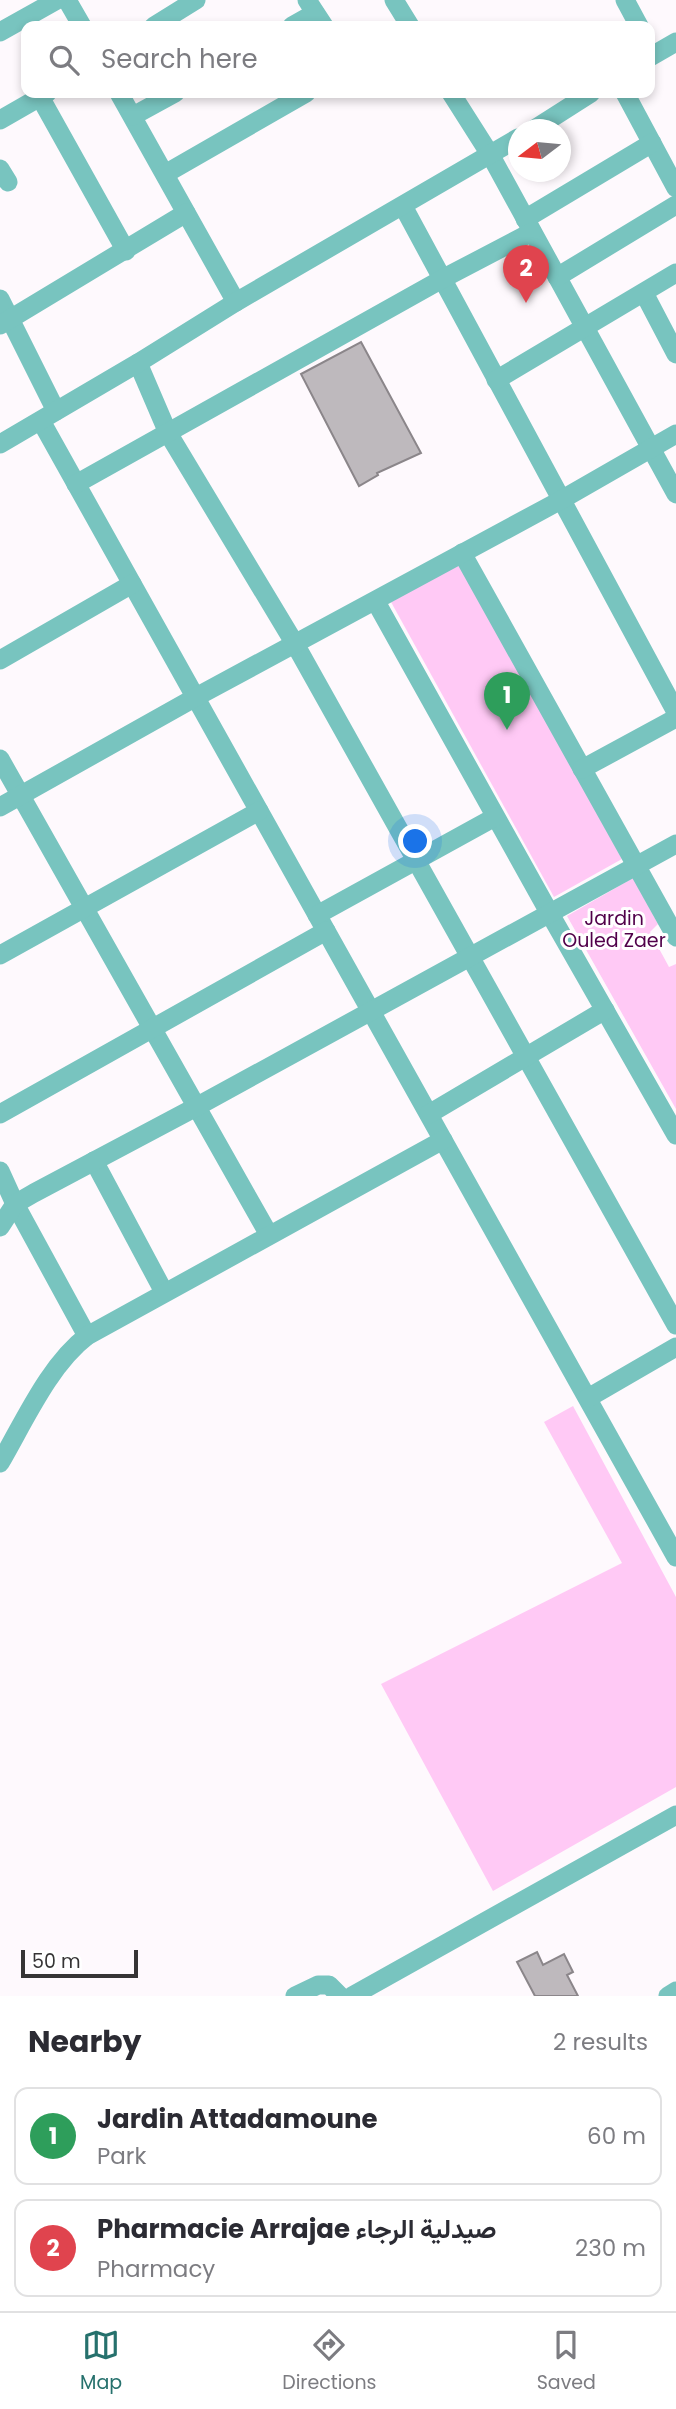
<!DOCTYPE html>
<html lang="en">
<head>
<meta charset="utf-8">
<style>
	:root { --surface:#fff; --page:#f2f2f3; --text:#2b2b33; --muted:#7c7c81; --line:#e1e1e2; --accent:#26716d }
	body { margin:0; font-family:Poppins,Vazirmatn,sans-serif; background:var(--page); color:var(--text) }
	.compass { position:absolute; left:508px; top:119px; width:63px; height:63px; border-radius:50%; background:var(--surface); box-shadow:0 4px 10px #0003; rotate:254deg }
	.scale { position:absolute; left:21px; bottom:18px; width:117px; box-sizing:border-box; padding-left:7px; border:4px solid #363435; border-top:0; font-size:19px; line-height:24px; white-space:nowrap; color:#363435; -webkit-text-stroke:5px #fff; paint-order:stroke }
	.you { position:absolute; left:416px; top:842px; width:24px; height:24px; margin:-18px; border:5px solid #fff; border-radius:50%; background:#1a73e8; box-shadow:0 0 0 10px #1a73e833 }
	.badge { display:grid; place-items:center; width:46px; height:46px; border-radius:50%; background:var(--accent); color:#fff; font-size:23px; font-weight:700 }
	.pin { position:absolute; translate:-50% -58px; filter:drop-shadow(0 2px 4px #0008) }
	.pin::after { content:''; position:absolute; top:37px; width:24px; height:21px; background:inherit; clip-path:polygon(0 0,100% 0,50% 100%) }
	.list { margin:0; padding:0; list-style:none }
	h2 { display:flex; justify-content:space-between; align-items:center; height:91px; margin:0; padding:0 28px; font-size:30px }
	h2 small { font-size:23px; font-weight:400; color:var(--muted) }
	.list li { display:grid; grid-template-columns:46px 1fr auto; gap:21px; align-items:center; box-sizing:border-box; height:98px; margin:0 14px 14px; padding:0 14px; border:2px solid var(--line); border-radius:14px }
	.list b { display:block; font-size:26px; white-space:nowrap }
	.list p { margin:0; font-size:23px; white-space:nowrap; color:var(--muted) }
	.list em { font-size:23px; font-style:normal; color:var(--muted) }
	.icon { flex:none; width:38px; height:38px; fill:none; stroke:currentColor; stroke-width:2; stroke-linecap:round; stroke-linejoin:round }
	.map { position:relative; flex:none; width:676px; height:1996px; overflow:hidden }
	.search { position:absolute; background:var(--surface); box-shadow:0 4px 10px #0003; left:21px; right:21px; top:21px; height:77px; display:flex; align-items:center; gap:18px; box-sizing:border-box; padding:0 24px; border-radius:14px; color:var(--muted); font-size:26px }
	.sheet { height:315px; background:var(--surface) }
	nav { display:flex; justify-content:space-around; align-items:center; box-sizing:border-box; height:98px; border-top:2px solid var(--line); background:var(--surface); font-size:19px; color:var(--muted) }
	nav a { display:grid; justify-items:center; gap:4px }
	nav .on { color:var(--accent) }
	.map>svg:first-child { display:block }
	.green { fill:#ffc9f5 }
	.building { fill:#beb9bd; stroke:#8b868a; stroke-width:2 }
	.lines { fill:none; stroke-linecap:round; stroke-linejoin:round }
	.street { stroke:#78c4bf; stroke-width:19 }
	.labels { text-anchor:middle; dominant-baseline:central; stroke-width:6; stroke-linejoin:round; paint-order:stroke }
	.park-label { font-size:19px; fill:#51004a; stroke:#fff }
</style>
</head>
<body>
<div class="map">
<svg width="676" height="1996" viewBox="0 0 676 1996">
	<rect width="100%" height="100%" fill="#fef9fd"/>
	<g class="green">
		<polygon points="460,564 622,859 554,897 391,602"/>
		<polygon points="633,878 658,924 650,932 669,967 676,964 676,1109 567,916"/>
		<polygon points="573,1406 676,1597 676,1787 493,1891 381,1684 622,1563 544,1422"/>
	</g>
	<g class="building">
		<polygon points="361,342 421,453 377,473 378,475 359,486 301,374"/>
		<polygon points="537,1952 543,1965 564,1954 573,1972 567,1975 578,1996 535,1996 517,1962"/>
	</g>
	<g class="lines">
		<g class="street">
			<polyline points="67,0 82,26"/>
			<polyline points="307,0 324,26"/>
			<polyline points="394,0 410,26"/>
			<polyline points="625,0 639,26"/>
			<polyline points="154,26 196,0"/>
			<polyline points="292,26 315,13"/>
			<polyline points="0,32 57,0"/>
			<polyline points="650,57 676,42"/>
			<polyline points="119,93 236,302"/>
			<polyline points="451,93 491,156 676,494"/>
			<polyline points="625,93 676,188"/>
			<polyline points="40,97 126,251"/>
			<polyline points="133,116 175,93"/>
			<polyline points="0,120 47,93"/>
			<polyline points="533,130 591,93"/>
			<polyline points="0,169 8,182"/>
			<polyline points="165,174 306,93"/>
			<polyline points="403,206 676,712"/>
			<polyline points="525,219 652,143"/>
			<polyline points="557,277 676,205"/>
			<polyline points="644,293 676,354"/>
			<polyline points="0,299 56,411"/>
			<polyline points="0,325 186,213"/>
			<polyline points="138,363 168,433 295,644 676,1325"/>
			<polyline points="496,380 676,273"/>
			<polyline points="41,421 676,1557"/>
			<polyline points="0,444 138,363 236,302 518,138"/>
			<polyline points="76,484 444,278 532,232"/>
			<polyline points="462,553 676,937"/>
			<polyline points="376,602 550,914 676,1135"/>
			<polyline points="0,660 132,584"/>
			<polyline points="0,759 269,1235"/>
			<polyline points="582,769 676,718"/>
			<polyline points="0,807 196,697 561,500 676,434"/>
			<polyline points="317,915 495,817"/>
			<polyline points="0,955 259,811"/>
			<polyline points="0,1114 326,931"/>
			<polyline points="429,1114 605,1010"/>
			<polyline points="94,1161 164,1292"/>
			<polyline points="0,1171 15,1204 87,1336"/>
			<polyline points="0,1227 15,1204 34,1193 196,1107 676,844"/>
			<polyline points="588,1398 676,1347"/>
			<path d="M0 1463C24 1422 49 1365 87 1336L443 1140"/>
			<polyline points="295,1996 318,1985 329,1985 340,1996"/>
			<polyline points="352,1996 676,1815"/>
			<polyline points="668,1996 676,1991"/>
		</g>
	</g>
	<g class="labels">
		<g class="park-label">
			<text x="614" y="918">Jardin<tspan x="614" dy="22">Ouled Zaer</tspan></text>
		</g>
	</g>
</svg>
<svg class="compass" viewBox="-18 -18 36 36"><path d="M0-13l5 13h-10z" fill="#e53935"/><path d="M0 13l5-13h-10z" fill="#7c7c81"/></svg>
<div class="scale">50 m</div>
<div class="you"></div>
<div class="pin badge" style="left:507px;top:730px;background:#2e9e5b">1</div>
<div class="pin badge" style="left:526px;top:303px;background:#e0444e">2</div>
<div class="search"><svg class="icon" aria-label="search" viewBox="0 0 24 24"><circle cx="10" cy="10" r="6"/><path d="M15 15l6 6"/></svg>Search here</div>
</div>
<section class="sheet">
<h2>Nearby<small>2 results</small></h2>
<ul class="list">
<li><span class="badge" style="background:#2e9e5b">1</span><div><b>Jardin Attadamoune</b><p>Park</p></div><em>60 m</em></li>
<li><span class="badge" style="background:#e0444e">2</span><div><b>Pharmacie Arrajae صيدلية الرجاء</b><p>Pharmacy</p></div><em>230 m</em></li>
</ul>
</section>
<nav>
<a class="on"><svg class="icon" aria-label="map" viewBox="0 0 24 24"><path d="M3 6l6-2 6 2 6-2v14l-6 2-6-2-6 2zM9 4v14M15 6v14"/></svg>Map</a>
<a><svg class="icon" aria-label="directions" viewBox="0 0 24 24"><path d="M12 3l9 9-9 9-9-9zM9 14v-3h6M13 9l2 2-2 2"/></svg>Directions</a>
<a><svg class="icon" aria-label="saved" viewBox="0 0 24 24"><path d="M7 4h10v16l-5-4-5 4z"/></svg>Saved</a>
</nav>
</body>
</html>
